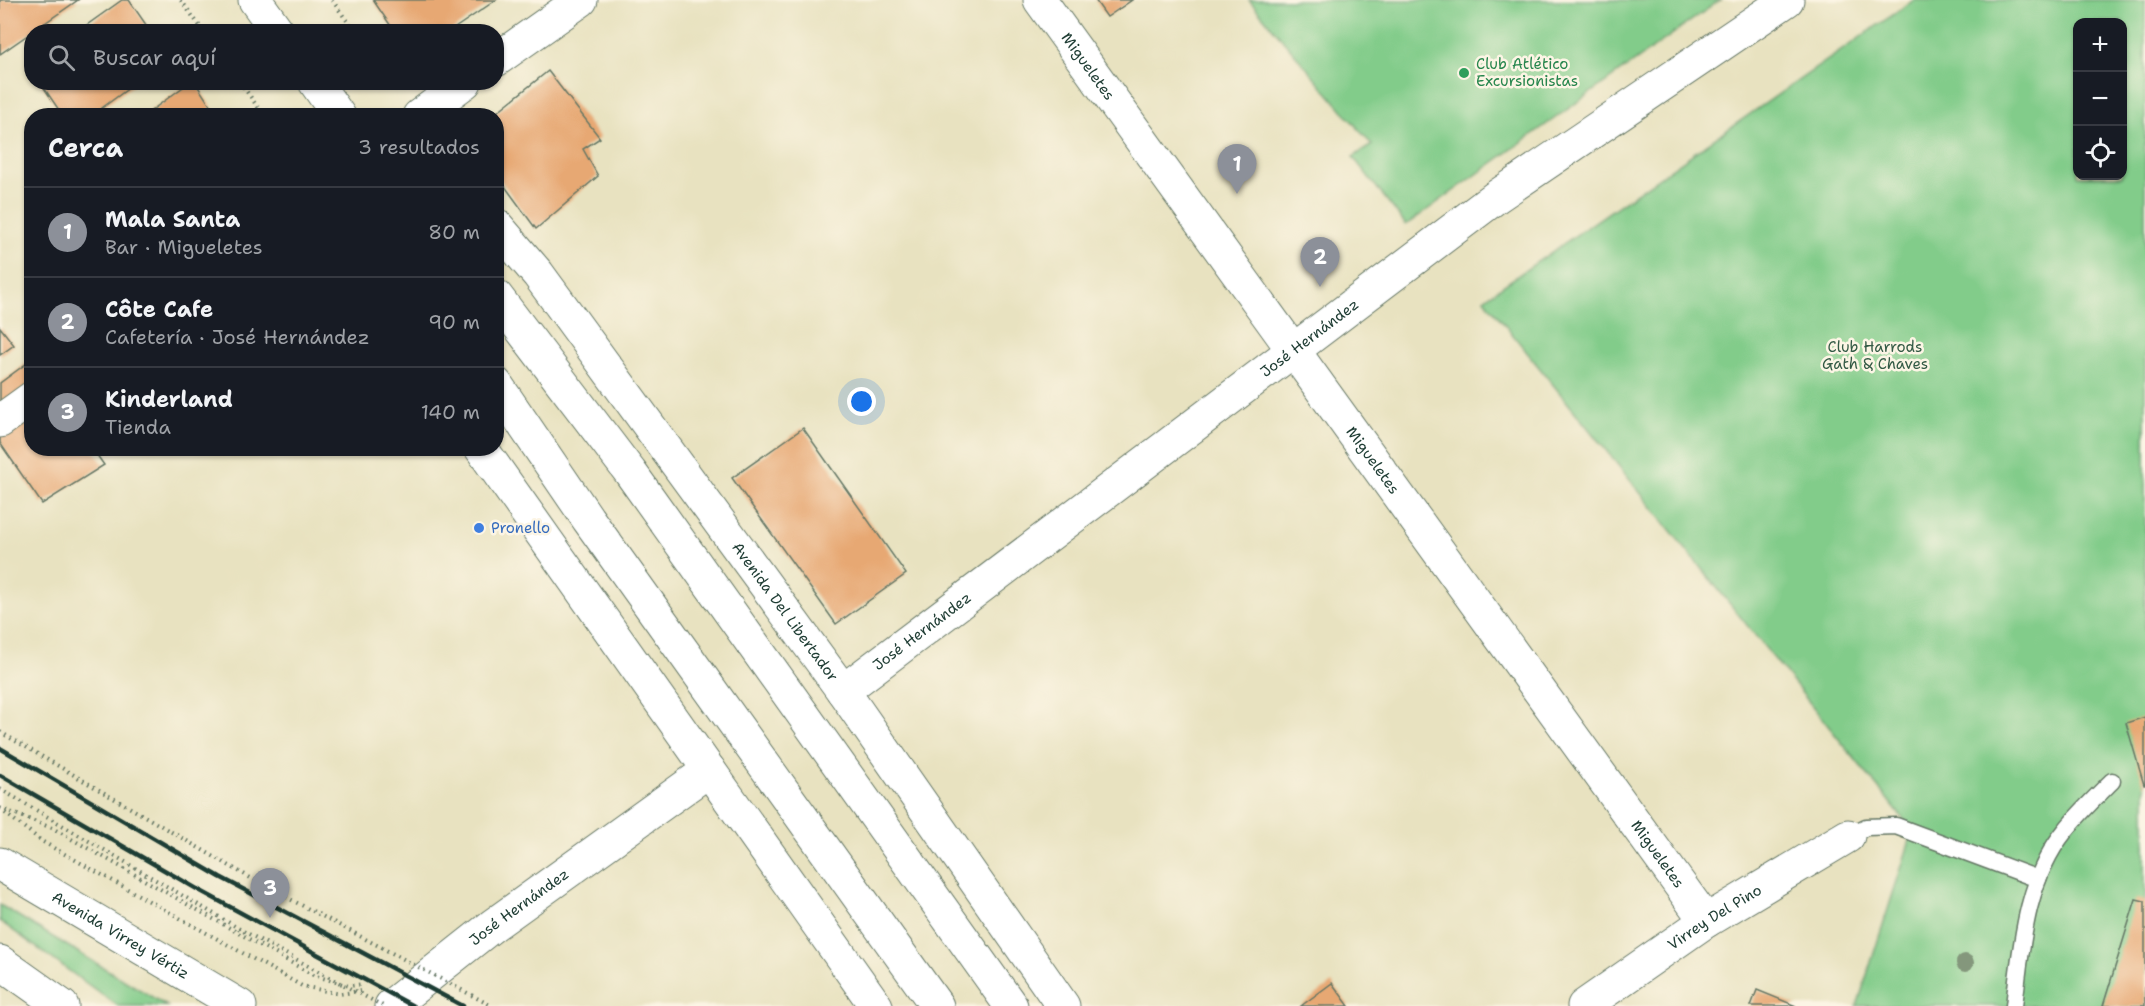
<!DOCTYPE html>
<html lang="es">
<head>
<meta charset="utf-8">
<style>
	:root { --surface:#171b24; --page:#242831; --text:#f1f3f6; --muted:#9ea1a6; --line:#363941; --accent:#8c9099 }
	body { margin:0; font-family:"Shantell Sans",sans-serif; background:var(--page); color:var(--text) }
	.controls { position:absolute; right:18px; top:18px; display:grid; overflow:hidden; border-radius:12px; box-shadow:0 2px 4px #0004 }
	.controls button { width:54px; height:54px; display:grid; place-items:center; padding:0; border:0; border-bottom:2px solid var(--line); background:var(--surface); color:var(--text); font:30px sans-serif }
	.you { position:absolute; left:862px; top:402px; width:21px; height:21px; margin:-15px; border:4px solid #fff; border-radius:50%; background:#1a73e8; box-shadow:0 0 0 9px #1a73e833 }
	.badge { display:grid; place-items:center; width:39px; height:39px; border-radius:50%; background:var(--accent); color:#fff; font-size:20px; font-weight:700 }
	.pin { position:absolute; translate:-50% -50px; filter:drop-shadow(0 2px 3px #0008) }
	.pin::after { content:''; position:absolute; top:32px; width:21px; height:18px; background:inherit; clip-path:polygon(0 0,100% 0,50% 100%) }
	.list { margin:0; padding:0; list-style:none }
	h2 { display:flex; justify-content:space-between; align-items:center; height:78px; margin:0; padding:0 24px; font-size:26px }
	h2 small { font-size:20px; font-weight:400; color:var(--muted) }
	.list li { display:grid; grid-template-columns:39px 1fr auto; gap:18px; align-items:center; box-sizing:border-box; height:90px; padding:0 24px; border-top:2px solid var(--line) }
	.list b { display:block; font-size:22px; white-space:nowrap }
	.list p { margin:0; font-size:20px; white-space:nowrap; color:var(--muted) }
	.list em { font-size:20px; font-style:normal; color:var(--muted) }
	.icon { flex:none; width:33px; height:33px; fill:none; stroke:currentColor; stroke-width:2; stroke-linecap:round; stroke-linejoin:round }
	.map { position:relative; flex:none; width:2145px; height:1006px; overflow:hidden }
	.search { position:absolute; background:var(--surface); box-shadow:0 2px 4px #0004; left:24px; top:24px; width:480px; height:66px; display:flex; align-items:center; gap:15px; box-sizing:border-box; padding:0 21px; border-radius:24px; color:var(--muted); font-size:22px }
	.panel { position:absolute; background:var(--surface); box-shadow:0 2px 4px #0004; left:24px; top:108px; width:480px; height:348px; border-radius:24px }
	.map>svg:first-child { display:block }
	.green { fill:#82cc8a; stroke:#50845f; stroke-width:1.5; fill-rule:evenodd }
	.building { fill:#e7a873 }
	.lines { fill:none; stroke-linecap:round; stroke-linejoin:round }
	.lane-casing { stroke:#657765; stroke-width:19 }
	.street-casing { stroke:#657765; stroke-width:35 }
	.secondary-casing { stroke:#657765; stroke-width:35 }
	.primary-casing { stroke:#657765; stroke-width:35 }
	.path { stroke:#657765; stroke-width:4; stroke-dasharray:1.5 4.5; stroke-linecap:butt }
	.lane { stroke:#fff; stroke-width:16 }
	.street { stroke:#fff; stroke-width:33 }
	.secondary { stroke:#fff; stroke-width:33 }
	.primary { stroke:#fff; stroke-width:33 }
	.rail { stroke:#1f3d34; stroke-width:4.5 }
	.path-bridge { stroke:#657765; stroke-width:4; stroke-dasharray:1.5 4.5; stroke-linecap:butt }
	.tree { fill:#84977c }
	.leisure-dot { fill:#2e9e5b; stroke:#fcf5e5; stroke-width:2 }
	.shop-dot { fill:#3f7fe0; stroke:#fcf5e5; stroke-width:2 }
	.labels { text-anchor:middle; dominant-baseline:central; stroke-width:5; stroke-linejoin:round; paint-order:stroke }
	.leisure-label { font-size:15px; fill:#27864d; stroke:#fcf5e5; text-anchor:start }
	.street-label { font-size:15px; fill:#1f3d34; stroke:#fcf5e5 }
	.park-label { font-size:15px; fill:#335a45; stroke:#fcf5e5 }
	.shop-label { font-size:15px; fill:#366cbe; stroke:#fcf5e5; text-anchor:start }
</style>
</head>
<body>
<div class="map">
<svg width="2145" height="1006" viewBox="0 0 2145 1006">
	<rect width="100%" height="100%" fill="#fcf5e5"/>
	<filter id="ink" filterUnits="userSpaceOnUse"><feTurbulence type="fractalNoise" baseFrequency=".0167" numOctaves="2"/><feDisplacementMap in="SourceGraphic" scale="12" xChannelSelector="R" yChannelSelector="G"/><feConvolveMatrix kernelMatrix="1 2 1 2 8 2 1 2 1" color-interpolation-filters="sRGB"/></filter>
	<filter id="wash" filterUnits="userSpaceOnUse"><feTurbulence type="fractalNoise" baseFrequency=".008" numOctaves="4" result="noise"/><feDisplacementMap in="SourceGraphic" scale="24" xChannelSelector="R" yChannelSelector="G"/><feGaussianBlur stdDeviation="1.35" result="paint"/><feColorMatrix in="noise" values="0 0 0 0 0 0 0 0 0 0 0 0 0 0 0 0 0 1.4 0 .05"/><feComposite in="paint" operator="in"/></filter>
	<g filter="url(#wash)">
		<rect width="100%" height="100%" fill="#e8e2c0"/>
		<g class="green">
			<polygon points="1249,0 1720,0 1406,225 1353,157 1372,145"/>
			<path d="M1914 0H2145V1006H1857L1913 831 1484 299ZM2078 22H2122V176H2078Z"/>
			<polygon points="0,905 167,1006 118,1006 0,921"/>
		</g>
		<g id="blocks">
			<g class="building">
				<polygon points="0,0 78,0 0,54"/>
				<polygon points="122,0 129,0 151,32 77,32"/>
				<polygon points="373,0 496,0 449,32 395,32"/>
				<polygon points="1095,0 1132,0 1107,17"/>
				<polygon points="548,71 600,138 583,149 598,176 536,229 496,174 496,116 492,116"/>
				<polygon points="40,82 137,82 91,116 63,116"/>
				<polygon points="190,82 195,82 217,116 144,116"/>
				<polygon points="0,327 14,345 0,355"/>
				<polygon points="30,361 32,448 92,448 104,465 42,504 0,443 0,383"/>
				<polygon points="803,428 906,574 836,624 732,478"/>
				<polygon points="2145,717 2145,785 2144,785 2126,723"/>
				<polygon points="2136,899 2145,901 2145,1006 2103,1006"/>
				<polygon points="1332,983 1349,1006 1301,1006"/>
				<polygon points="1757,990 1796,1006 1751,1006"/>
			</g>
		</g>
	</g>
	<g filter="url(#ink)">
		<use href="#blocks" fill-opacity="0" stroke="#657765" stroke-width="1.5"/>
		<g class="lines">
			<defs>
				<g id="lane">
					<polyline points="1848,836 1866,827 1896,826 2038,879"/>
					<path d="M2014 1006C2021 947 2026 879 2065 831 2079 813 2096 797 2112 781"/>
				</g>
				<g id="street">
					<path id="s1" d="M1040 0 1706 921"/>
					<polyline points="496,60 581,0"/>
					<polyline points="419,116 465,82"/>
					<path id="s2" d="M496 225 538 274 843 691 1063 1006"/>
					<polyline points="0,421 32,398"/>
					<polyline points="481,448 876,1006"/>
					<path id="s3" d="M843 691 1496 197 1787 0"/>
					<path id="s4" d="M391 1006 492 926 709 770"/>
					<path id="s5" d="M1584 1006 1706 921 1848 836"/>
				</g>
				<g id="secondary">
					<path id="s6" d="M0 864 240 1006"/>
					<polyline points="0,962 62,1006"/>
				</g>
				<g id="primary">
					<polyline points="255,0 278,32"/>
					<polyline points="315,82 339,116"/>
					<polyline points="496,296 630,472 1011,1006"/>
					<polyline points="496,384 588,519 937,1006"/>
				</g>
			</defs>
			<use href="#lane" class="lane-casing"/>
			<use href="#street" class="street-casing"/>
			<use href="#secondary" class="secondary-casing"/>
			<use href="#primary" class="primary-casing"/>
			<g class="path">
				<polyline points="181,0 204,32"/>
				<polyline points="332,0 355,32"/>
				<polyline points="240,82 264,116"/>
				<polyline points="391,82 397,90"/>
				<polyline points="0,808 52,828 313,975 349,986 364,984"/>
				<polyline points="5,813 43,842 302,986 340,994 360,991"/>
			</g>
			<use href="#lane" class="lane"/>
			<use href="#street" class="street"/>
			<use href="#secondary" class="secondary"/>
			<use href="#primary" class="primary"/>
			<g class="rail">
				<polyline points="0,748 220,877 463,1006"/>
				<polyline points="0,775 197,889 413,1006"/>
			</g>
			<g class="path-bridge">
				<polyline points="0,732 254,880 492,1006"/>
				<polyline points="0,789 245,932 383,1006"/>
			</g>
		</g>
		<circle class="tree" cx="1965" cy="963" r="9"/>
	</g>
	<circle class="leisure-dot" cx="1464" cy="73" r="6"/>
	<circle class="shop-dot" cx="479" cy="528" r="6"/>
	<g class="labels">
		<g class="leisure-label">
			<text x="1476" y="64">Club Atlético<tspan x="1476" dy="17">Excursionistas</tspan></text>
		</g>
		<g class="street-label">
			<text stroke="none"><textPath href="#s1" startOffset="82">Migueletes</textPath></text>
			<text stroke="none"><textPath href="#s3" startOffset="585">José Hernández</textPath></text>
			<text stroke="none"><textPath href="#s1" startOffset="568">Migueletes</textPath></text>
			<text stroke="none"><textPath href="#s2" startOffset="483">Avenida Del Libertador</textPath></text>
			<text stroke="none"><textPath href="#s3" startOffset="99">José Hernández</textPath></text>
			<text stroke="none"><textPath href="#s1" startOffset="1054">Migueletes</textPath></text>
			<text stroke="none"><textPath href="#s4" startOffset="162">José Hernández</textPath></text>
			<text stroke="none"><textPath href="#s5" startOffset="158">Virrey Del Pino</textPath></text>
			<text stroke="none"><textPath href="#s6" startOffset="140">Avenida Virrey Vértiz</textPath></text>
		</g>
		<g class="park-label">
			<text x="1875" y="347">Club Harrods<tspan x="1875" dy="17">Gath &amp; Chaves</tspan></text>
		</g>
		<g class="shop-label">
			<text x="491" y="528">Pronello</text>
		</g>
	</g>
</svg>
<div class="controls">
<button>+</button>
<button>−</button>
<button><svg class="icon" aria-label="locate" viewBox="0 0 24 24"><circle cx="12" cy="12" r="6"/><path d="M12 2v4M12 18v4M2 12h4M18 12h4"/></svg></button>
</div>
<div class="you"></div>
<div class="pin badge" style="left:1237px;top:194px">1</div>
<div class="pin badge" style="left:1320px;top:287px">2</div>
<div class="pin badge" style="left:270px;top:918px">3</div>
<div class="search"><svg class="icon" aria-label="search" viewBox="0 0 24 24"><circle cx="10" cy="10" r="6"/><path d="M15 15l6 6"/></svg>Buscar aquí</div>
<section class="panel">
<h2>Cerca<small>3 resultados</small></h2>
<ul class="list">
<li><span class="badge">1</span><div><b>Mala Santa</b><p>Bar · Migueletes</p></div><em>80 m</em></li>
<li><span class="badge">2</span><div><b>Côte Cafe</b><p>Cafetería · José Hernández</p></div><em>90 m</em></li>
<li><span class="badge">3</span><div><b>Kinderland</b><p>Tienda</p></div><em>140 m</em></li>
</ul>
</section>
</div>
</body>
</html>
